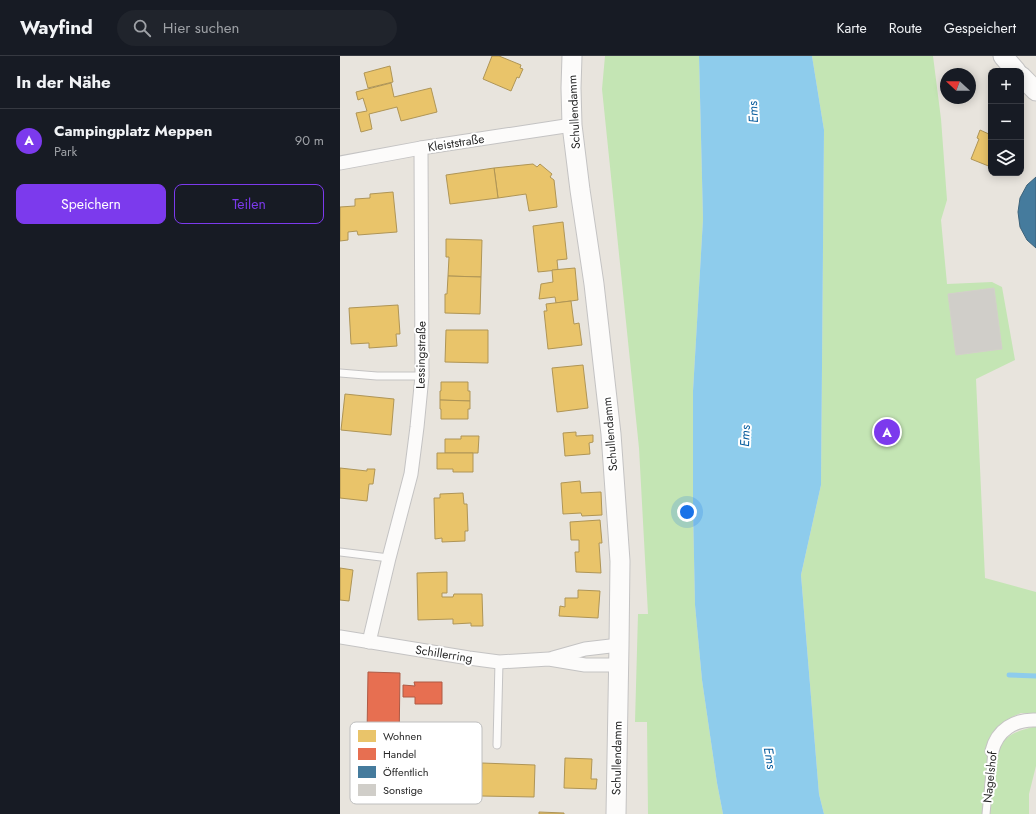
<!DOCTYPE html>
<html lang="de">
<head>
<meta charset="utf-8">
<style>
	:root { --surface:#171b24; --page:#20242c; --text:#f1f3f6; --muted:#9ea1a6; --line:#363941; --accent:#7c3aed }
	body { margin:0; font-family:Jost,sans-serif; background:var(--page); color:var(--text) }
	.controls { position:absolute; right:12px; top:12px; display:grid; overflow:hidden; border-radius:8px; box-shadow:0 2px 10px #0003 }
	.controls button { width:36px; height:36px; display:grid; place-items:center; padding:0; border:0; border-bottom:1px solid var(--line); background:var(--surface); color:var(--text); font:20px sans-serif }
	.compass { position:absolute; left:600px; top:12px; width:36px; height:36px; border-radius:50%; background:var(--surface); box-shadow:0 2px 10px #0003; rotate:291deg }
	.you { position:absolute; left:347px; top:456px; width:14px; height:14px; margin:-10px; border:3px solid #fff; border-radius:50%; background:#1a73e8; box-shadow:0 0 0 6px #1a73e833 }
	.badge { display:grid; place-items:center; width:26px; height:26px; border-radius:50%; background:var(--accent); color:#fff; font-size:13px; font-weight:700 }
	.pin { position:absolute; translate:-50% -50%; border:2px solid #fff; box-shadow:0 1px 4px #0006 }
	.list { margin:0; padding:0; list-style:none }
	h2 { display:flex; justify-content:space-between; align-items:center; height:52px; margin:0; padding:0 16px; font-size:17px }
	h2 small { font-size:13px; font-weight:400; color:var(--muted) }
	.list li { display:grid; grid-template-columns:26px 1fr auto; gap:12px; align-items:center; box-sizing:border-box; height:64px; padding:0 16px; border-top:1px solid var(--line) }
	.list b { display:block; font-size:15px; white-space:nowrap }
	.list p { margin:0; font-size:13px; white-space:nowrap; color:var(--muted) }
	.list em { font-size:13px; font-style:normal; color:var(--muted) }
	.actions { display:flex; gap:8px; padding:12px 16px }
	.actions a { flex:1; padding:9px 0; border:1px solid var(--accent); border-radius:8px; text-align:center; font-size:14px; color:var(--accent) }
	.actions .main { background:var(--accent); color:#fff }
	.icon { flex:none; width:22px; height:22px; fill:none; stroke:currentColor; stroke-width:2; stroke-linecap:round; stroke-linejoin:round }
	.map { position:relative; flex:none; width:696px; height:758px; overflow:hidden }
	header { display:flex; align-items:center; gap:24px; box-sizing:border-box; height:56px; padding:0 20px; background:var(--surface); border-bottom:1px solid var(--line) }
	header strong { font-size:19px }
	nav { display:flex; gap:22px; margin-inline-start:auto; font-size:14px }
	.search { width:280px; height:36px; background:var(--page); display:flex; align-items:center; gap:10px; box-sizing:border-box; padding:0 14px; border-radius:22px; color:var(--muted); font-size:15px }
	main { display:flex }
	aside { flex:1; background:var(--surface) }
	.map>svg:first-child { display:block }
	.green { fill:#c4e5b4 }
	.water { fill:#8eccec }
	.homes { fill:#e9c46a; stroke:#af9556 }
	.shops { fill:#e76f51; stroke:#ae5a45 }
	.public { fill:#457b9d; stroke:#3c627a }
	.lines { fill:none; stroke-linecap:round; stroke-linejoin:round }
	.stream { stroke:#8eccec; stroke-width:5 }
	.building { fill:#d0cec9; stroke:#d3d0ca }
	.lane-casing { stroke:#c4c3c3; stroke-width:9 }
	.street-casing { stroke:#c4c3c3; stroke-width:15 }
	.secondary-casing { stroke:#c4c3c3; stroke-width:21 }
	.lane { stroke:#fcfbfa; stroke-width:7 }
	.street { stroke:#fcfbfa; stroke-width:13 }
	.secondary { stroke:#fcfbfa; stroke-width:19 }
	.labels { text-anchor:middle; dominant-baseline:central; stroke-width:4; stroke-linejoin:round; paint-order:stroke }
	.street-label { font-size:12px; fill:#282828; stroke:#fff }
	.water-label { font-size:13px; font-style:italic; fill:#075c9d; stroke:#fff }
	.key { fill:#fff; stroke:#bebebe; stroke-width:1 }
	.key-label { font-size:11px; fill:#282828 }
</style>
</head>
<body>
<header>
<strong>Wayfind</strong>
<div class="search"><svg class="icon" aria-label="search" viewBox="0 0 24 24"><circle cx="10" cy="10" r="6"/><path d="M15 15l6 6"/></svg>Hier suchen</div>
<nav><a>Karte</a><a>Route</a><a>Gespeichert</a></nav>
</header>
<main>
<aside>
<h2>In der Nähe<small></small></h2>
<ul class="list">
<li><span class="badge">A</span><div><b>Campingplatz Meppen</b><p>Park</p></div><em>90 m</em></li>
</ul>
<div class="actions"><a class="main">Speichern</a><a>Teilen</a></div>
</aside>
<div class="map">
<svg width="696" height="758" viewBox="0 0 696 758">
	<rect width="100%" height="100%" fill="#e8e4dd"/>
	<g class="green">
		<polygon points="265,0 359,0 363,163 353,335 353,454 355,549 362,624 377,727 383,758 308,758 307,666 295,666 298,558 308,558 299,392 262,33"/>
		<polygon points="472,0 593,0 601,63 607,144 601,164 607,228 652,226 662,231 675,304 636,323 645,522 696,536 696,658 681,657 672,661 661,669 649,682 642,758 484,758 479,738 461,519 481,429 484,74"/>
		<path d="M693 671H696V710L689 738V758H650L656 696C664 680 676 675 693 671Z"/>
	</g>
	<polygon class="water" points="359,0 472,0 484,74 481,429 461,519 479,738 484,758 383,758 377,727 362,624 355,549 353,454 353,335 363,163"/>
	<g class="homes">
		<polygon points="152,0 159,0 181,9 180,12 183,13 179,22 177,21 171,35 143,23"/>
		<polygon points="50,10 53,26 28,32 24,17"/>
		<polygon points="51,27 54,41 91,32 97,56 61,65 57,51 29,58 32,73 21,76 16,57 27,55 23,42 18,44 16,36"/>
		<polygon points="640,74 651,79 651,111 631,103 639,83 637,82"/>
		<polygon points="193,108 197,111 200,108 212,118 210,121 214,124 217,151 189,155 186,138 158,142 154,112"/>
		<polygon points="154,112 158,142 110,148 106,119"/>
		<polygon points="53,136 57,176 18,179 17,175 8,176 8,184 0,185 0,151 15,150 15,143 30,142 30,138"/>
		<polygon points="223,166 227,203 217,204 218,214 198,216 193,170"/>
		<polygon points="106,183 142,184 141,221 108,220 109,201 106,201"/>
		<polygon points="235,212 238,244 216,247 215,241 199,243 201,228 213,226 212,214"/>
		<polygon points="108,220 141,221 140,258 105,257 105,238 107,238"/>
		<polygon points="231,245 234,268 239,267 242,289 208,293 204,255 207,255 206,248"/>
		<polygon points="58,249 60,278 56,278 57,290 29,292 29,287 11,288 9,252"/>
		<polygon points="106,274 148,274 148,307 105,306"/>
		<polygon points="243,309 248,352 217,356 212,312"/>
		<polygon points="101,326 128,326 128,335 130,335 130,345 100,344 100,335 101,335"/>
		<polygon points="5,338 54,343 51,379 1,374"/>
		<polygon points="100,344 130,345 130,353 128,353 128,363 101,363 101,353 100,353"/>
		<polygon points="236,376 236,380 253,379 253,386 249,387 250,398 225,400 223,377"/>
		<polygon points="121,380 139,380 138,397 105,397 105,383 121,383"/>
		<polygon points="97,397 133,397 133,416 113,416 113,413 97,413"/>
		<polygon points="0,412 27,415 27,413 35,413 33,428 29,428 27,445 0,442"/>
		<polygon points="240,425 241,437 261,436 262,459 242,460 241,457 223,458 221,427"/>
		<polygon points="123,437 124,448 127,448 128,475 125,475 125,485 102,486 102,482 95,483 94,442 100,442 100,438"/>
		<polygon points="260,464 262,487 259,487 261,517 236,516 235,496 239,496 239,484 231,484 230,466"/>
		<polygon points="0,512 13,514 9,545 0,544"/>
		<polygon points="107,516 107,537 102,537 102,541 113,541 114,538 142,538 143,570 131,570 131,567 113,568 113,563 78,564 77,517"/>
		<polygon points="238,534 260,535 258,562 219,560 220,550 225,551 225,542 238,542"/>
		<polygon points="225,702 252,703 251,723 257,723 256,733 224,732"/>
		<polygon points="142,707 195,709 194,741 141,740"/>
		<polygon points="199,756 224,757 224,758 199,758"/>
	</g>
	<g class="shops">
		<polygon points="28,616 60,617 59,690 67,690 66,704 59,703 58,743 26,743"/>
		<polygon points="74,626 102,626 102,648 75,648 75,641 63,641 63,629 75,630"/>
	</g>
	<polygon class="public" points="696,121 696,192 687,184 680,171 678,156 680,142 687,129"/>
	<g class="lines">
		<polyline class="stream" points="669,619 696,620"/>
	</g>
	<polygon class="building" points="654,232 662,293 616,299 608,238"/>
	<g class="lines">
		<defs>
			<g id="lane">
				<polyline points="0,317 37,320 82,320"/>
				<polyline points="0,496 49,502"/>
				<polyline points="157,689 159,606"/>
				<polyline points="646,758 652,695"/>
			</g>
			<g id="street">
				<polyline points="0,107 81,92 232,69"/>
				<polyline points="0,581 129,602 159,606 209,603 245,609 279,609"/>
				<polyline points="29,586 49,502 71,418 77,371 82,320 81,92"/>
				<polyline points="213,602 245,593 279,589"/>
				<path d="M652 695C657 674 675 663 696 664"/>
			</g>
			<g id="secondary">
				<polyline points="232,0 231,32 232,69 240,134 254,228 271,378 280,505 279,589 276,758"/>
				<polyline points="663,0 676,15"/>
				<polyline points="681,20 696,35"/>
			</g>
		</defs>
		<use href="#lane" class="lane-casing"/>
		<use href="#street" class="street-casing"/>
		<use href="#secondary" class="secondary-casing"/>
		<use href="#lane" class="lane"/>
		<use href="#street" class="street"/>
		<use href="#secondary" class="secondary"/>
	</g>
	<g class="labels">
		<g class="street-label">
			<text transform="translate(234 56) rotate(-93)">Schullendamm</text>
			<text transform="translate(116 87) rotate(-9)">Kleiststraße</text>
			<text transform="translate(81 299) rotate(-89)">Lessingstraße</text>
			<text transform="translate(270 378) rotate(-95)">Schullendamm</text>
			<text transform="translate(104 598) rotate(9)">Schillerring</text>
			<text transform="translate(277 702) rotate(-89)">Schullendamm</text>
			<text transform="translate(650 721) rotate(-84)">Nagelshof</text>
		</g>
		<g class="water-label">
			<text transform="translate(413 56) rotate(-93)">Ems</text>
			<text transform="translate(405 380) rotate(-88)">Ems</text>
			<text transform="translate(430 702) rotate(81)">Ems</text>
		</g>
	</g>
	<rect x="10" y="666" width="132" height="82" rx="6" class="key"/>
	<rect x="18" y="674" width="18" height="12" fill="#e9c46a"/>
	<rect x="18" y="692" width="18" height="12" fill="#e76f51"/>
	<rect x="18" y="710" width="18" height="12" fill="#457b9d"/>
	<rect x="18" y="728" width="18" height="12" fill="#d0cec9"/>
	<g class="key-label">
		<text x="43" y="684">Wohnen</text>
		<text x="43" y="702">Handel</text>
		<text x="43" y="720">Öffentlich</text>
		<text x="43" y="738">Sonstige</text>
	</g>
</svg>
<div class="controls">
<button>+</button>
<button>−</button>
<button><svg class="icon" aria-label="layers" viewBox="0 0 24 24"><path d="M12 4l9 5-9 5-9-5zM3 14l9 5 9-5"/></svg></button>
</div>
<svg class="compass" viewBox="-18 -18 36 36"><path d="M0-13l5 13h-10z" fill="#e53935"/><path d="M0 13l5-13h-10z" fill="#9ea1a6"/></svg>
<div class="you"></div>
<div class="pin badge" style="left:547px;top:376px">A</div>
</div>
</main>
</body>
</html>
